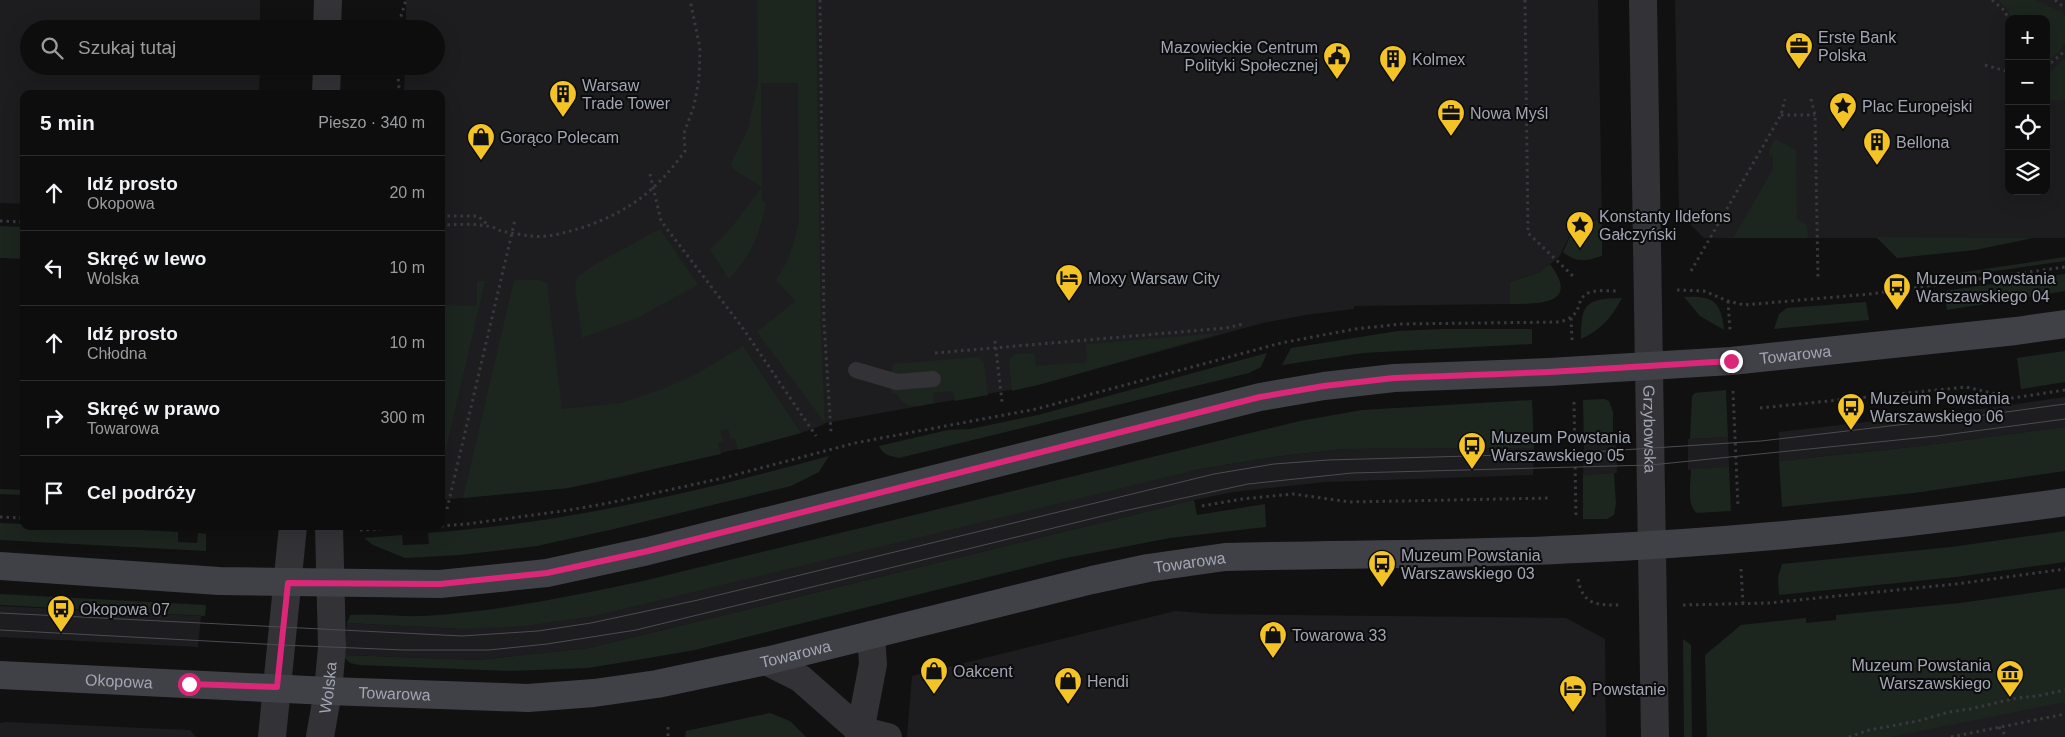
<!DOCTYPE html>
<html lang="pl">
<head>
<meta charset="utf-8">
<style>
	:root { --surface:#0d0d0e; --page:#1b1b1c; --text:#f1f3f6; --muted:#9a9c9e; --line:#2d2d2e }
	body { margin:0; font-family:Helvetica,sans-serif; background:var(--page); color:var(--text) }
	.controls { position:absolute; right:15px; top:15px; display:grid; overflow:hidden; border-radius:10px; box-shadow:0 5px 20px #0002 }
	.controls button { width:45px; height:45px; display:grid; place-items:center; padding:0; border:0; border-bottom:1px solid var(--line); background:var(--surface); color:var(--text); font:25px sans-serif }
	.stop { position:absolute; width:15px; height:15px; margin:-11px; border:4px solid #db2777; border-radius:50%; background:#fff }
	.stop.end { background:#db2777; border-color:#fff; box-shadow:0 1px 5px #0008 }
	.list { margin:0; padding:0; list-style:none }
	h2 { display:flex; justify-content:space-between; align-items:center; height:65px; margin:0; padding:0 20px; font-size:21px }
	h2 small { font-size:16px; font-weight:400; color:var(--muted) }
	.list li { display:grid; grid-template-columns:32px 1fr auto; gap:15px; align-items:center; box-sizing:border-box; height:75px; padding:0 20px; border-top:1px solid var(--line) }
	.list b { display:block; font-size:19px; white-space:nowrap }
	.list p { margin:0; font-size:16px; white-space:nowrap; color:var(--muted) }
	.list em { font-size:16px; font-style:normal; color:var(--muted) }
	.icon { flex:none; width:28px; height:28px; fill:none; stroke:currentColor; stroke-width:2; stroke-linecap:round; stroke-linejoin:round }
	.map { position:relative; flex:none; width:2065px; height:737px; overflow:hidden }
	.search { position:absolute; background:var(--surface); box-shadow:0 5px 20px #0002; left:20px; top:20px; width:425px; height:55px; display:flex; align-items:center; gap:12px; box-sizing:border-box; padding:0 18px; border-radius:28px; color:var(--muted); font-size:19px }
	.panel { position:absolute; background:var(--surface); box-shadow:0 5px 20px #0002; left:20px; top:90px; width:425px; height:440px; border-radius:10px }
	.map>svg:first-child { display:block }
	.built { fill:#1d1d1f; fill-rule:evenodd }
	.green { fill:#1d251f }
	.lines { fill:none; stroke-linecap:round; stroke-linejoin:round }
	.path { stroke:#38393e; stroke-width:3; stroke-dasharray:2.5 4; stroke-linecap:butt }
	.service { stroke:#323237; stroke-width:16 }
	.minor { stroke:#323237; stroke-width:28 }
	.tertiary { stroke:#323237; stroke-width:28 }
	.secondary { stroke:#404147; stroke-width:28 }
	.tram { stroke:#4b4c52; stroke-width:1 }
	.route { stroke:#db2777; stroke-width:6 }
	.labels { text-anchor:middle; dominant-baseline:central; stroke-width:4; stroke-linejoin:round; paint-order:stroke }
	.poi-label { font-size:16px; fill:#a2a5b3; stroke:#0c0c0d; text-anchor:start }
	.street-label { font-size:16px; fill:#a2a5b3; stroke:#0c0c0d }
</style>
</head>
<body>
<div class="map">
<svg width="2065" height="737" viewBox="0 0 2065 737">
	<rect width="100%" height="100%" fill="#111112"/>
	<g class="built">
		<polygon points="0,0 260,0 260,29 29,29 29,66 260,66 259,94 24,94 24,204 0,203"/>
		<polygon points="406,0 1598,0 1602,220 1577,221 1559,257 1540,272 1510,282 1510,304 1354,306 1354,309 1305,315 1263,323 1038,385 825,423 823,425 801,433 771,441 621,477 568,488 441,500 441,94 404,94 405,66 436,66 436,29 406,29"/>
		<path d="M1675 0H2065V238H1704L1679 213ZM2009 19H2046V191H2009Z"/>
		<polygon points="2065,397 2065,427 1912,447 1779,461 1779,432 1988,408"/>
		<polygon points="1728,437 1729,467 1688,470 1688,439"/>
		<polygon points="1616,445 1617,473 1583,475 1584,446"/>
		<polygon points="1534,448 1533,475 1325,482 1233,492 1194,500 589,648 478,660 345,655 347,623 462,629 1200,469 1273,457 1343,449"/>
		<polygon points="0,606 201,616 198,647 0,637"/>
		<polygon points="1175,611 1214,614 1566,618 1605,639 1606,737 907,737 912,676"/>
		<polygon points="2065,671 2065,737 1798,737"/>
		<polygon points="6,722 190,730 196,737 0,737 0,723"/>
	</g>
	<g class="green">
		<path d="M757 0H816L821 331 825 423 757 332 795 301 776 280 787 261 794 242 799 219 798 83H761L762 201 766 202C760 236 752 253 729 279L710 250 730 229 762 187 733 169 731 163 748 129 758 82Z"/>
		<polygon points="1998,0 2035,0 2062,12 2065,17 2065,42 2059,52 2046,62 2046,19 2012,19 2006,7"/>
		<polygon points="2065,58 2065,100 2046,100 2046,76"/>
		<polygon points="1775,139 1796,150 1797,219 1807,225 1808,238 1733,238 1773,169 1773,154 1770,157 1770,148"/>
		<path d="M1602 220V256C1586 261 1576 263 1563 252L1577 221Z"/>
		<polygon points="0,226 24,227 24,259 0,258"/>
		<polygon points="660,229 698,285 635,319 582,338 575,288 577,277 599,262"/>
		<polygon points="1876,237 2033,238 1975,250 1897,258"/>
		<polygon points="2065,257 2065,261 1946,278 1945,275"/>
		<path d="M1550 264C1581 305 1538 304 1510 304V282L1540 272Z"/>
		<polygon points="2065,274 2065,291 1947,310 1944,291"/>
		<polygon points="514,280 538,280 547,283 562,409 621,403 660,390 698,373 743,346 801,433 738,450 735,439 731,439 728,429 720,431 723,441 718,443 721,454 568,488 463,498"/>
		<polygon points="477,281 485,281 441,470 441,305 477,306"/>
		<path d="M1684 297C1712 296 1721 300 1724 330L1700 316Z"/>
		<path d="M1622 298C1612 317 1601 330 1581 339 1581 303 1585 299 1622 298Z"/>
		<polygon points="1866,302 1869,320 1774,329 1779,314 1787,308"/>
		<polygon points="1442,329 1532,329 1532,344 1363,353 1282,365 1291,348 1398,331"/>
		<polygon points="1221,333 1038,385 1012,391 1009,362 1010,358 1016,354 1034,353 1036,366 1087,362 1086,344"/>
		<polygon points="2065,351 2065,382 2021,389 2017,358"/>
		<path d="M1267 353 1261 367 1249 373 899 458C890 456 883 455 879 446L948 430 970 429 1038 415Z"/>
		<path d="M978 357 984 362 988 395 955 401 953 391 933 393 934 403C916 406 907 412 896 393L893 394 889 386 893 364Z"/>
		<polygon points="1726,390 1728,437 1690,439 1692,396 1695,393"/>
		<polygon points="1604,399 1609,401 1613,412 1613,445 1584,446 1583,400"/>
		<path d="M1532 400 1534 448 1343 449 1273 457 1200 469 594 616 525 626 462 629 347 623 350 615C374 613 399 617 423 616 497 612 571 596 643 581L1300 421 1362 410Z"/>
		<polygon points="2065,427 2065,471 1914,493 1782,507 1779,461 1912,447"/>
		<path d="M829 456 819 472 791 486 614 529 537 546 460 555 405 558 373 545 364 538 402 535 403 545 429 544 428 533C565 523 698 492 829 456Z"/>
		<path d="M1729 467 1731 511 1697 513C1686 505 1691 482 1691 469Z"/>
		<polygon points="1614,473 1616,504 1614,515 1607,519 1583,519 1583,475"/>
		<polygon points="0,489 24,490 24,495 0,494"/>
		<polygon points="1194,500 1197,515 1265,504 1266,527 1170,538 1061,559 695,650 637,660 588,668 511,671 359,665 350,663 345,658 345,655 478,660 589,648"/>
		<polygon points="0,523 24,524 24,526 67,526 178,532 178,542 197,543 198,533 206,534 206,551 0,540"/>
		<polygon points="2065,531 2065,562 1956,577 1779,595 1778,577 1782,564 1951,547"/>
		<polygon points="2065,588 2065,702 1890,737 1707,737 1705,655 1741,625 1806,618 1806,623 1836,620 1836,615 1960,603"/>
		<polygon points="0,594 206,605 205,616 0,605"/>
		<polygon points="1683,639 1691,645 1692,737 1684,737"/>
		<polygon points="770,713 790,721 806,737 685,737 686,731"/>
	</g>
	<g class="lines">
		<g class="path">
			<polyline points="820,0 824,323 831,432"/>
			<polyline points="1525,0 1528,233 1575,278"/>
			<polyline points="1992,0 2005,11 2009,21"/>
			<polyline points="2055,0 2065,8"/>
			<polyline points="397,29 406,0"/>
			<polyline points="1985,65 2009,72"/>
			<polyline points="397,66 399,87 403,94"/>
			<polyline points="2046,67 2065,51"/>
			<polyline points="2006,72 2009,55"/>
			<polyline points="1811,99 1815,115 1818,278"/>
			<polyline points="1781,115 1815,115"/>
			<polyline points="650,174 661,221 742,327 816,436"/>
			<polyline points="441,216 478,216 488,225"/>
			<polyline points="0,221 24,222"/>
			<path d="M441 225C456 225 472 223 487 226 492 226 497 229 501 231 511 233 522 235 531 236 549 238 567 232 584 227 630 211 657 190 685 151L684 133 694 106 699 79 700 48 690 0"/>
			<polyline points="1691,271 1781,115 1785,99"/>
			<polyline points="1677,290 1704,291 1728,301 1744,305 1870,294 2065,267"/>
			<polyline points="1728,301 1730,330"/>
			<polyline points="1571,318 1572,340"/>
			<polyline points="995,341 1002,402"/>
			<polyline points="935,353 1226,328 1243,324"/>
			<polyline points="1733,391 1738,507"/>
			<polyline points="1574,402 1576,518"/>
			<polyline points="1760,408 1966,387 2013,398 2065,390"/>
			<polyline points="1202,506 1242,499 1293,494 1350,502 1551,498"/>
			<polyline points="447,509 515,220"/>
			<polyline points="0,517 24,518"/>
			<polyline points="189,526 231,528 245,526"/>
			<path d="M441 526 467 524 570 510 614 502 723 478 855 443 1036 409 1281 343 1355 329 1401 324 1560 322C1585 314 1574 303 1586 294 1594 289 1609 291 1618 291"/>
			<polyline points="360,530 431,526"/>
			<polyline points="1741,569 1743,604"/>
			<path d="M1578 579C1583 606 1598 605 1621 605"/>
			<polyline points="1683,605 1768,603 1956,584 2065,569"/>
			<polyline points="668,727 668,737"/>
			<polyline points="1999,727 2007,737"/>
			<polyline points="1849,737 1869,730 1918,721 1949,712 1970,709 2017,698 2037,696 2065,690"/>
			<polyline points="1951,737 2065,714"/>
		</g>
		<polyline class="service" points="856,370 897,382 933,379"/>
		<g class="minor">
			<polyline points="327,29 328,0"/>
			<polyline points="326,94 327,66"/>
			<polyline points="766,661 800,678 859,730 888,737"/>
			<polyline points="272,737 293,526"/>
			<path id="s1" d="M320 737 328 691 332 647 329 526"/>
			<polyline points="859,737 873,664 871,635"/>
		</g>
		<path class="tertiary" id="s2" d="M1643 0 1655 737"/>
		<g class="secondary">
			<path id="s3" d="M0 566 219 581 440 584 547 573 648 551 1260 397 1324 386 1394 378 1549 372 1731 361 2016 331 2065 324"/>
			<path id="s4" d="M0 675 328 691 528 698 594 693 657 684 766 661 1092 580 1148 568 1225 557C1342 554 1460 555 1577 549 1740 542 1904 525 2065 502"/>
		</g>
		<g class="tram">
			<polyline points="0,613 462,636 538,631 591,623 698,600 1214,474 1274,464 1328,460 1575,453 1761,441 1984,415 2065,404"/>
			<polyline points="0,630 282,645 404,650 489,650 547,644 636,630 1119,512 1248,484 1352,473 1651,465 1937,436 2065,419"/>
		</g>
	</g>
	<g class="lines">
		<polyline class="route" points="189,684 277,687 288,583 440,584 547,573 648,551 1260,397 1324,386 1394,378 1549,372 1731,361"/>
	</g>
	<defs>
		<symbol id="office-pin" viewBox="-11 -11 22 30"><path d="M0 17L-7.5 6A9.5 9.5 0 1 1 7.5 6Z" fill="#f4c427" stroke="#0c0c0d"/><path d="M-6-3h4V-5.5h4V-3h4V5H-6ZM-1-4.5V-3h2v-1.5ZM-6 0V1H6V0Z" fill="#111"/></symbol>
		<symbol id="civic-pin" viewBox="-11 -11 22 30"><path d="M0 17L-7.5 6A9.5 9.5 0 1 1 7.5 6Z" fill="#f4c427" stroke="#0c0c0d"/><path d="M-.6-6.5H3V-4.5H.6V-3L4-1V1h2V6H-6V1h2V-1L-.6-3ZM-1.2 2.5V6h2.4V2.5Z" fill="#111"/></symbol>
		<symbol id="building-pin" viewBox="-11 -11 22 30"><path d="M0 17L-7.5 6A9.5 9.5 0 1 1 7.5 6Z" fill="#f4c427" stroke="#0c0c0d"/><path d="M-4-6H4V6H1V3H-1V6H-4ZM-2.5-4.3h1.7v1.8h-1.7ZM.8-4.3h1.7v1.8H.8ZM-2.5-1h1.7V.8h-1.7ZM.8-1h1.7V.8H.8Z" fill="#111"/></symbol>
		<symbol id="sight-pin" viewBox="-11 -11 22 30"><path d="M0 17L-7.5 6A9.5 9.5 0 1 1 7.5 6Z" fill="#f4c427" stroke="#0c0c0d"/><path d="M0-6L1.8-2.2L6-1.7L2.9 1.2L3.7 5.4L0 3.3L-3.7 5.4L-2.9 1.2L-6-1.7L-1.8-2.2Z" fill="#111"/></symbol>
		<symbol id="shop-pin" viewBox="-11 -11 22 30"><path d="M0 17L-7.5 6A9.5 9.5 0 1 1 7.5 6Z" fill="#f4c427" stroke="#0c0c0d"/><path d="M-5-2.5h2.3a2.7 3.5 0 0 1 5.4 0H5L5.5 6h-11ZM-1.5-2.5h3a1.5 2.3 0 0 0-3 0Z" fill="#111"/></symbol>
		<symbol id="hotel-pin" viewBox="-11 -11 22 30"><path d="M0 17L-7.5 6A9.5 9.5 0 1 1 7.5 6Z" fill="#f4c427" stroke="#0c0c0d"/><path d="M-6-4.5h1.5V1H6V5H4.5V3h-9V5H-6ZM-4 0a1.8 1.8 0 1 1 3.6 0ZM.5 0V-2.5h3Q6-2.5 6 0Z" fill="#111"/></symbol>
		<symbol id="bus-pin" viewBox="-11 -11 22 30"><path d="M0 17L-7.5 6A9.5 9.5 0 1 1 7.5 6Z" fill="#f4c427" stroke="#0c0c0d"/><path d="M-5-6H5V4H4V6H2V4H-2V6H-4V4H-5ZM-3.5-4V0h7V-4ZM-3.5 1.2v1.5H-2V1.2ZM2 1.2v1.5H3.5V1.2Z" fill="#111"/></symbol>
		<symbol id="museum-pin" viewBox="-11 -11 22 30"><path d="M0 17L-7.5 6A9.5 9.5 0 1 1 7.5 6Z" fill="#f4c427" stroke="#0c0c0d"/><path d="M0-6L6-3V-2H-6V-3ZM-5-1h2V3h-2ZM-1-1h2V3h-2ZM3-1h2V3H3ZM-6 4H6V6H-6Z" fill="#111"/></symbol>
	</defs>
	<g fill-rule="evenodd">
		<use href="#office-pin" x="1783" y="30" width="32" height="43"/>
		<use href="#civic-pin" x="1321" y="40" width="32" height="43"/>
		<use href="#building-pin" x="1377" y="43" width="32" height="43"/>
		<use href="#building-pin" x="547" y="78" width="32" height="43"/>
		<use href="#sight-pin" x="1827" y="90" width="32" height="43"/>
		<use href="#office-pin" x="1435" y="97" width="32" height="43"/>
		<use href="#shop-pin" x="465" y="121" width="32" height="43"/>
		<use href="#building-pin" x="1861" y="126" width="32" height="43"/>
		<use href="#sight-pin" x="1564" y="209" width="32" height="43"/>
		<use href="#hotel-pin" x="1053" y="262" width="32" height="43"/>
		<use href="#bus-pin" x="1881" y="271" width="32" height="43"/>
		<use href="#bus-pin" x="1835" y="391" width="32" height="43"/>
		<use href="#bus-pin" x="1456" y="430" width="32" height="43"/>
		<use href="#bus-pin" x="1366" y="548" width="32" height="43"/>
		<use href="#bus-pin" x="45" y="593" width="32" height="43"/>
		<use href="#shop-pin" x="1257" y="619" width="32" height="43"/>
		<use href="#shop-pin" x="918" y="655" width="32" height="43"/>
		<use href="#museum-pin" x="1994" y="658" width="32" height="43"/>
		<use href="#shop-pin" x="1052" y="665" width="32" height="43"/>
		<use href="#hotel-pin" x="1557" y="673" width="32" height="43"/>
	</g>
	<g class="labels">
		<g class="poi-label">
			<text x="1818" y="37">Erste Bank<tspan x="1818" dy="18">Polska</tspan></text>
			<text x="1318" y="47" text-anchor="end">Mazowieckie Centrum<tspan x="1318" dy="18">Polityki Społecznej</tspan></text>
			<text x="1412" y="59">Kolmex</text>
			<text x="582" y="85">Warsaw<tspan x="582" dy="18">Trade Tower</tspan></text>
			<text x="1862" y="106">Plac Europejski</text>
			<text x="1470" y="113">Nowa Myśl</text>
			<text x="500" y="137">Gorąco Polecam</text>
			<text x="1896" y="142">Bellona</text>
			<text x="1599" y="216">Konstanty Ildefons<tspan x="1599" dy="18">Gałczyński</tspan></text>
			<text x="1088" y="278">Moxy Warsaw City</text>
			<text x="1916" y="278">Muzeum Powstania<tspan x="1916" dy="18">Warszawskiego 04</tspan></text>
			<text x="1870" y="398">Muzeum Powstania<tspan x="1870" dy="18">Warszawskiego 06</tspan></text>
			<text x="1491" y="437">Muzeum Powstania<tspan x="1491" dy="18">Warszawskiego 05</tspan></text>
			<text x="1401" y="555">Muzeum Powstania<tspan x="1401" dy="18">Warszawskiego 03</tspan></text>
			<text x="80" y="609">Okopowa 07</text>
			<text x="1292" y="635">Towarowa 33</text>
			<text x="1991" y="665" text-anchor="end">Muzeum Powstania<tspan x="1991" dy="18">Warszawskiego</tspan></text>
			<text x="953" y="671">Oakcent</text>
			<text x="1087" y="681">Hendi</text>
			<text x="1592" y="689">Powstanie</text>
		</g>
		<g class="street-label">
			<text stroke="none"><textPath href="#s3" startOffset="1820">Towarowa</textPath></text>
			<text stroke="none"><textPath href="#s2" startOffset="429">Grzybowska</textPath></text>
			<text stroke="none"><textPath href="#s4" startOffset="1205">Towarowa</textPath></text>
			<text stroke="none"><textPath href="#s4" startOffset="800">Towarowa</textPath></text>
			<text stroke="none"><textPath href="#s4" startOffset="119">Okopowa</textPath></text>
			<text stroke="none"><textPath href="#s1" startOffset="50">Wolska</textPath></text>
			<text stroke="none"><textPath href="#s4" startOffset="395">Towarowa</textPath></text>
		</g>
	</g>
</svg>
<div class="controls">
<button>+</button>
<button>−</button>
<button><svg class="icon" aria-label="locate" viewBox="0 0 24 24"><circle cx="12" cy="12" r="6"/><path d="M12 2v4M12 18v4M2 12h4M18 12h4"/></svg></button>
<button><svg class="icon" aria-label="layers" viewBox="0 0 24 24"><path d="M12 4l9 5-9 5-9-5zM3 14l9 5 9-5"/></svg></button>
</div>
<div class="stop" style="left:189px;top:684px"></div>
<div class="stop end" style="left:1731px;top:361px"></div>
<div class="search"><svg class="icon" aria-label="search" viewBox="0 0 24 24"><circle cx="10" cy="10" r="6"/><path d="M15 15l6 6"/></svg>Szukaj tutaj</div>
<section class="panel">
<h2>5 min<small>Pieszo · 340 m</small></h2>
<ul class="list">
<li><svg class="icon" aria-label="ahead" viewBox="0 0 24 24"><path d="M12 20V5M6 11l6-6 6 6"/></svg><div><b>Idź prosto</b><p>Okopowa</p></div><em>20 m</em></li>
<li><svg class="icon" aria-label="left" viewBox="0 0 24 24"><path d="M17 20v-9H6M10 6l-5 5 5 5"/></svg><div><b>Skręć w lewo</b><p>Wolska</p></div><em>10 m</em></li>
<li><svg class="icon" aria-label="ahead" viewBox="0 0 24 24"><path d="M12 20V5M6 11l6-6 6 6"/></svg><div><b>Idź prosto</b><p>Chłodna</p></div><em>10 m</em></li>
<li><svg class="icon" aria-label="right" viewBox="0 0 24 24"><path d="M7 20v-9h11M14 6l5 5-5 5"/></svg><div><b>Skręć w prawo</b><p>Towarowa</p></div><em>300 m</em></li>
<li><svg class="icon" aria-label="arrive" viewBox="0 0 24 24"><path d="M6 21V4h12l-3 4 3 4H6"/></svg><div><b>Cel podróży</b></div></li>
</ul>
</section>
</div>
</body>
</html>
